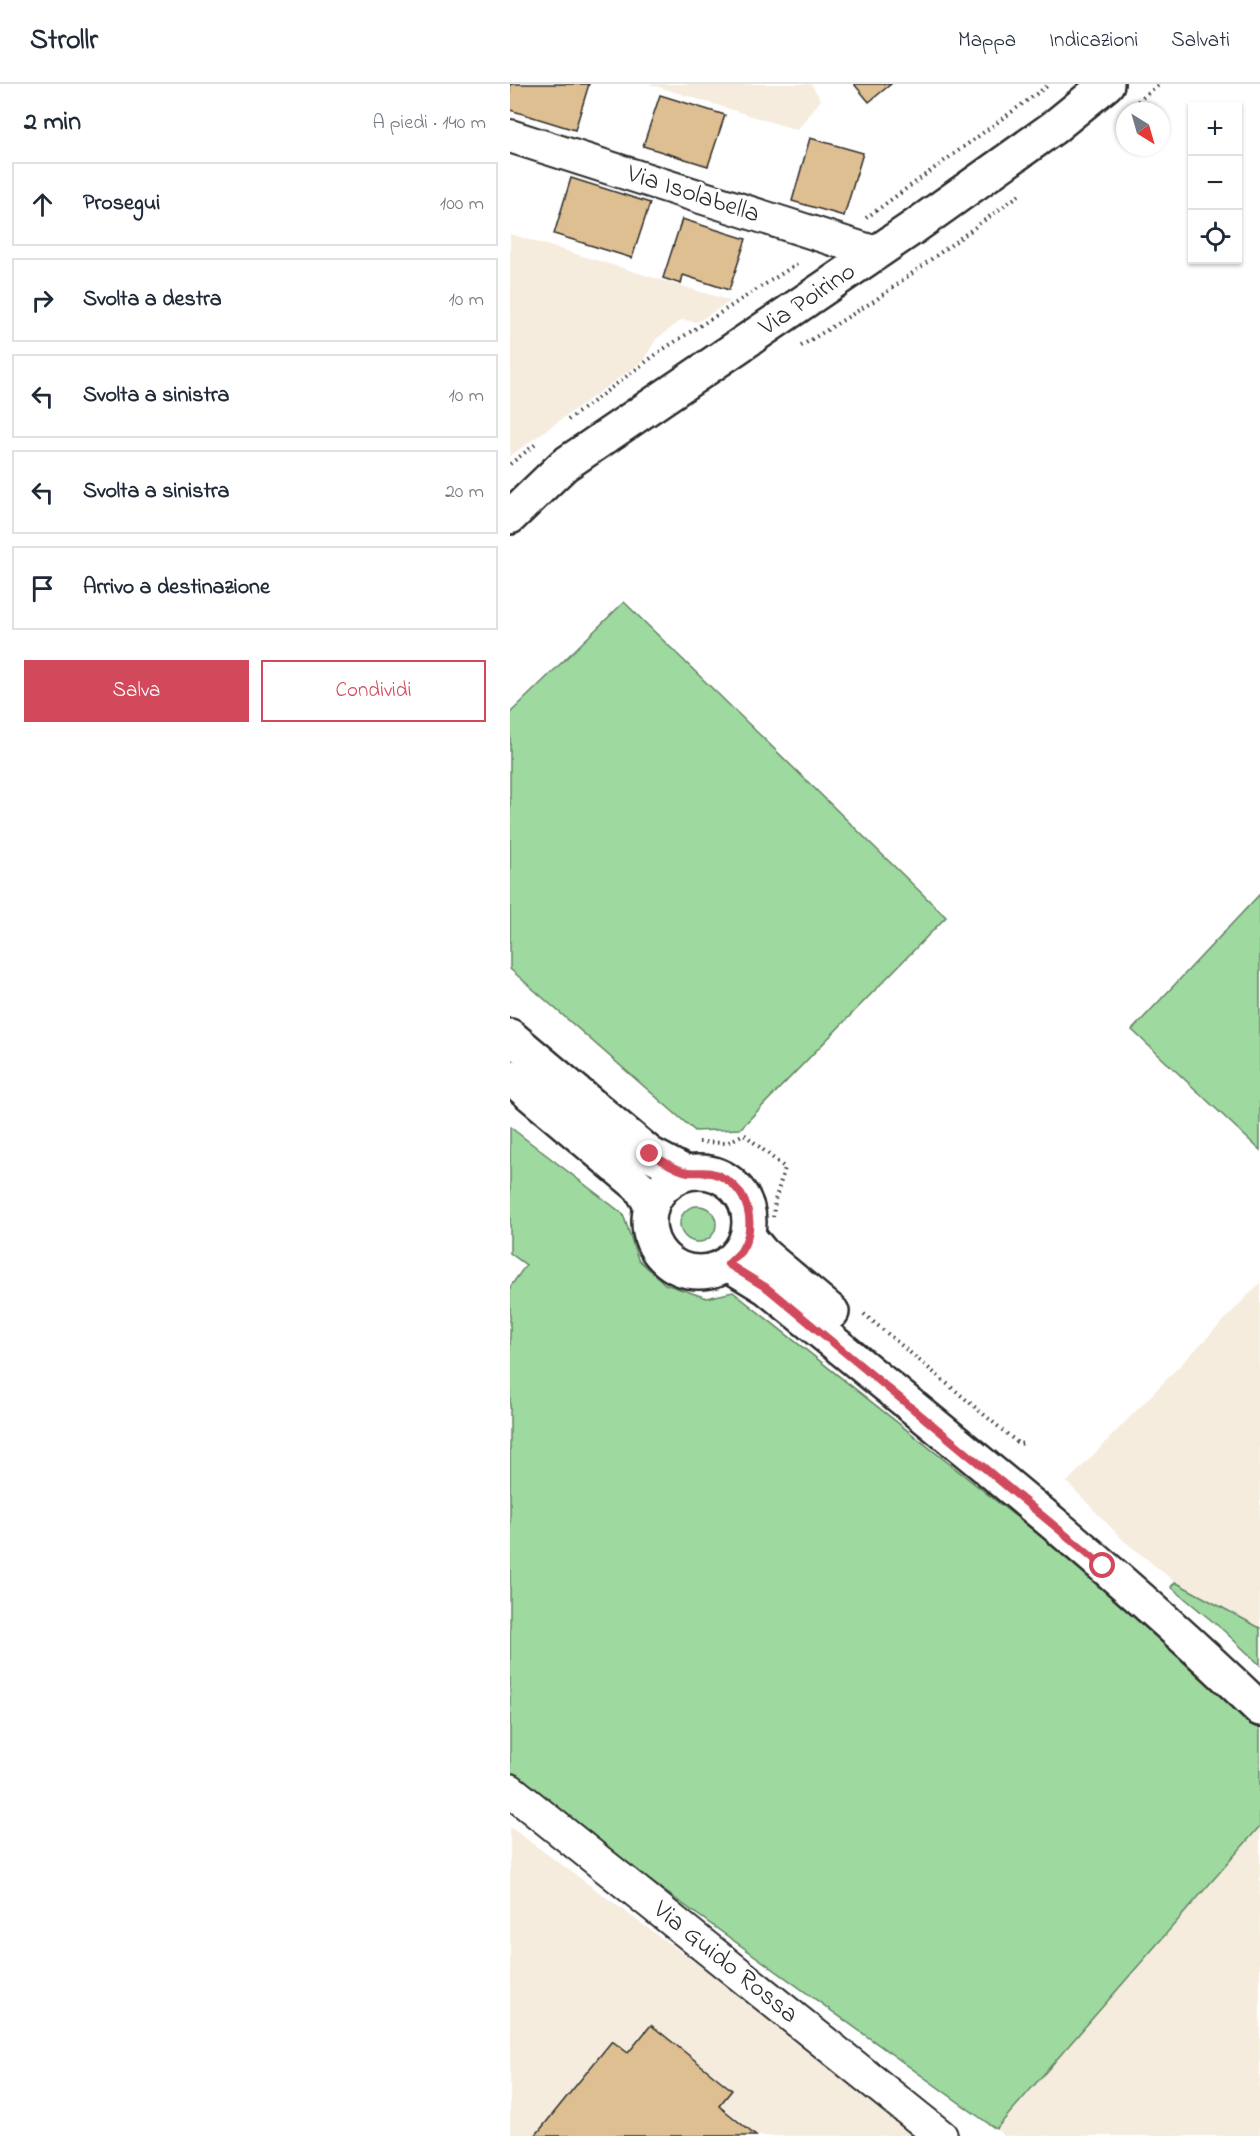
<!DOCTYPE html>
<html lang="it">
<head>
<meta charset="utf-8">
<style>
	:root { --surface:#fff; --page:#f6f6f7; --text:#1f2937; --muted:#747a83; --line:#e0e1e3; --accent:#d1495b }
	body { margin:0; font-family:"Indie Flower",sans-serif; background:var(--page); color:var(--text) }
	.controls { position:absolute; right:18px; top:18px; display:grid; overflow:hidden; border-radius:0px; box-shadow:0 2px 4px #0004 }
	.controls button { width:54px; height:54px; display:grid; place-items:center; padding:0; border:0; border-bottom:2px solid var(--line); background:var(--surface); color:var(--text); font:30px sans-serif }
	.compass { position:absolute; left:606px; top:18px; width:54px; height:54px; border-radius:50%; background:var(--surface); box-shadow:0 2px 4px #0004; rotate:143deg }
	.stop { position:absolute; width:18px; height:18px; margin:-14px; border:4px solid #d1495b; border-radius:50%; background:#fff }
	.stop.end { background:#d1495b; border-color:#fff; box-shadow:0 2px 6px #0008 }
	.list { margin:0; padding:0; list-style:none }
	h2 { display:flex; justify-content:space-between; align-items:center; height:78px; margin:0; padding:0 24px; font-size:26px }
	h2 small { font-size:20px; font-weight:400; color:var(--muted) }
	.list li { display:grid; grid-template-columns:39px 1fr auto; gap:18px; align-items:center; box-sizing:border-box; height:84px; margin:0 12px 12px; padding:0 12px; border:2px solid var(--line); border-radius:0px }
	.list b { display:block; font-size:22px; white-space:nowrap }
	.list em { font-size:20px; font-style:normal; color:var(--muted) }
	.actions { display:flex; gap:12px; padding:18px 24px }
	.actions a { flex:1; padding:14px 0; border:2px solid var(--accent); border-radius:0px; text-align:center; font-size:21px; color:var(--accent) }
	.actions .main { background:var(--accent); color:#fff }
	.icon { flex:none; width:33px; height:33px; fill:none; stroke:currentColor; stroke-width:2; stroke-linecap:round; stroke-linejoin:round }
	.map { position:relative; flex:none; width:750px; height:2052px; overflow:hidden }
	header { display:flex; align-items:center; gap:36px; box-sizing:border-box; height:84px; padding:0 30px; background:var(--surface); border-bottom:2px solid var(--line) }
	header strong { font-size:28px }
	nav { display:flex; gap:33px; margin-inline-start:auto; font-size:21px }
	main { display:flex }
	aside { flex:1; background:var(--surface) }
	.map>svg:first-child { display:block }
	.built { fill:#f5ecde }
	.green { fill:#9ed99f; stroke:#648265; stroke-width:1.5 }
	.building { fill:#debf91; stroke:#2b2b2b; stroke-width:1.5 }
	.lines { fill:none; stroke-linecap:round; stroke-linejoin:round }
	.minor-casing { stroke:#2b2b2b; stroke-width:36 }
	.tertiary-casing { stroke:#2b2b2b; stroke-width:38 }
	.secondary-casing { stroke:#2b2b2b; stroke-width:38 }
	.path { stroke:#2b2b2b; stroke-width:4; stroke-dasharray:1.5 4.5; stroke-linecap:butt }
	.minor { stroke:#fff; stroke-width:32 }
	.tertiary { stroke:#fff; stroke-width:33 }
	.secondary { stroke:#fff; stroke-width:33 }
	.route { stroke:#d1495b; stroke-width:8 }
	.labels { text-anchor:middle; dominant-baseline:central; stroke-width:6; stroke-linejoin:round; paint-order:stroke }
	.street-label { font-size:26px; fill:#2b2b2b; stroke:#fff }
</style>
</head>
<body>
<header>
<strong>Strollr</strong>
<nav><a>Mappa</a><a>Indicazioni</a><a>Salvati</a></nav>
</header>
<main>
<aside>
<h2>2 min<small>A piedi · 140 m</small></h2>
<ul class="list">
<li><svg class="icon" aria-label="ahead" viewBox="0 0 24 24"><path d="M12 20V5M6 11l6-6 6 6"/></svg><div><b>Prosegui</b></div><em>100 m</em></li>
<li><svg class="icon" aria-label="right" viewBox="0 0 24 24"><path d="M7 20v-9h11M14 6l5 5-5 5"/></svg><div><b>Svolta a destra</b></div><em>10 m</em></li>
<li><svg class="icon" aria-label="left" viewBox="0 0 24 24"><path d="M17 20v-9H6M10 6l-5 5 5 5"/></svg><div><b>Svolta a sinistra</b></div><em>10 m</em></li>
<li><svg class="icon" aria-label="left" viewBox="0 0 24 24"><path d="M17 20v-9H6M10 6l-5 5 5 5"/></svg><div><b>Svolta a sinistra</b></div><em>20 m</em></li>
<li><svg class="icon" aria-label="arrive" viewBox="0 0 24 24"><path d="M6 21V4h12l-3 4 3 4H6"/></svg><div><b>Arrivo a destinazione</b></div></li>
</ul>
<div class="actions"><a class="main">Salva</a><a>Condividi</a></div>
</aside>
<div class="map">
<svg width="750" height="2052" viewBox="0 0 750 2052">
	<rect width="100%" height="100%" fill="#fff"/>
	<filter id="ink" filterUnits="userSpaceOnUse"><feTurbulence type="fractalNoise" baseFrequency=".0167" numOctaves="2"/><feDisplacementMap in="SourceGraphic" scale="12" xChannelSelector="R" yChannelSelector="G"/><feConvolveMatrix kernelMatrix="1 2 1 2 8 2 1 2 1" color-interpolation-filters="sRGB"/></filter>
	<g filter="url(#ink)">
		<g class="built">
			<polygon points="139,0 301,0 311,16 287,46"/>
			<polygon points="0,150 221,217 187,238 172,236 146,255 133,277 0,372"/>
			<polygon points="750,1199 750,1544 665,1498 613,1456 557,1398"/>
			<polygon points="750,1742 750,2052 494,2052 486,2045"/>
			<polygon points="0,1743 246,1923 409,2052 0,2052"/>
		</g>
		<g class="green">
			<polygon points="114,518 436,833 230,1045 185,1047 0,885 0,629"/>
			<polygon points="750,810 750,1066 622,946"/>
			<polygon points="0,1043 113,1130 128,1175 155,1200 197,1214 223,1208 616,1520 750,1644 750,1742 486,2045 0,1696 0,1203 16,1181 0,1169"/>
			<circle cx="188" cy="1140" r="18"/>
			<polygon points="665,1498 750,1544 750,1581 713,1546 661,1503"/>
		</g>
		<g class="building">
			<polygon points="0,0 79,0 65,46 0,26"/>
			<polygon points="344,0 381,0 359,18"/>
			<polygon points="150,11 215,31 198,82 133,62"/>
			<polygon points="300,54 353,69 334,132 282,117"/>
			<polygon points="61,94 140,119 122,174 44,150"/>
			<polygon points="172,135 236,155 219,206 173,191 171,200 153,194"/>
			<polygon points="141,1941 222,2006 209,2022 246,2052 25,2052 102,1957 118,1969"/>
		</g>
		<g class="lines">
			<defs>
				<g id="minor">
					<polyline points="0,52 366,169"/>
					<polyline points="0,1706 431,2052"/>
				</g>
				<g id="tertiary">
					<polyline points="0,952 140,1070 176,1089"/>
					<polyline points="0,993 130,1103 141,1121"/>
					<circle cx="189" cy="1138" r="50"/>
					<polyline points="238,1152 253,1170 322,1228"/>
					<path d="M218 1180 257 1204C424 1341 595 1475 750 1625"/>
				</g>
				<polyline id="secondary" points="0,433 54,381 404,143 543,44 597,0"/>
			</defs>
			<use href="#minor" class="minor-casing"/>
			<use href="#tertiary" class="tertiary-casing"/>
			<use href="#secondary" class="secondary-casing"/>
			<g class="path">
				<polyline points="623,21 650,0"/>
				<polyline points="356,134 540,0"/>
				<polyline points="291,262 367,215 509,111"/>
				<polyline points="58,336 152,266 290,178"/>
				<polyline points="0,380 26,360"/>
				<polyline points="189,1058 217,1059 234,1050 275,1084 265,1116 263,1133"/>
				<polyline points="354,1230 509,1360 516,1359"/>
			</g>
			<use href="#minor" class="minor"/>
			<use href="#tertiary" class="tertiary"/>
			<use href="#secondary" class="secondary"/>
		</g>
	</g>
	<g class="lines" filter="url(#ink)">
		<path class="route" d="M140 1070C151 1075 166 1087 178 1088 189 1089 199 1086 210 1092 238 1106 248 1140 231 1167 227 1172 222 1176 218 1180L257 1204 593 1482"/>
	</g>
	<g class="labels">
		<g class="street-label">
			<text transform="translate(183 111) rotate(18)">Via Isolabella</text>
			<text transform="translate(298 216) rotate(-34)">Via Poirino</text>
			<text transform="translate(215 1879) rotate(39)">Via Guido Rossa</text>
		</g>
	</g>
</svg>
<div class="controls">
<button>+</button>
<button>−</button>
<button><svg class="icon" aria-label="locate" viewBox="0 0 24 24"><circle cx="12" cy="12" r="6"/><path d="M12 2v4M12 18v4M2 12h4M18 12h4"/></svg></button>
</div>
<svg class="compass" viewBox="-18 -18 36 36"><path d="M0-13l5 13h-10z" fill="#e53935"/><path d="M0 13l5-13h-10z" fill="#747a83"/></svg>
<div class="stop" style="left:593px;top:1482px"></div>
<div class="stop end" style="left:140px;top:1070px"></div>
</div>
</main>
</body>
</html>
